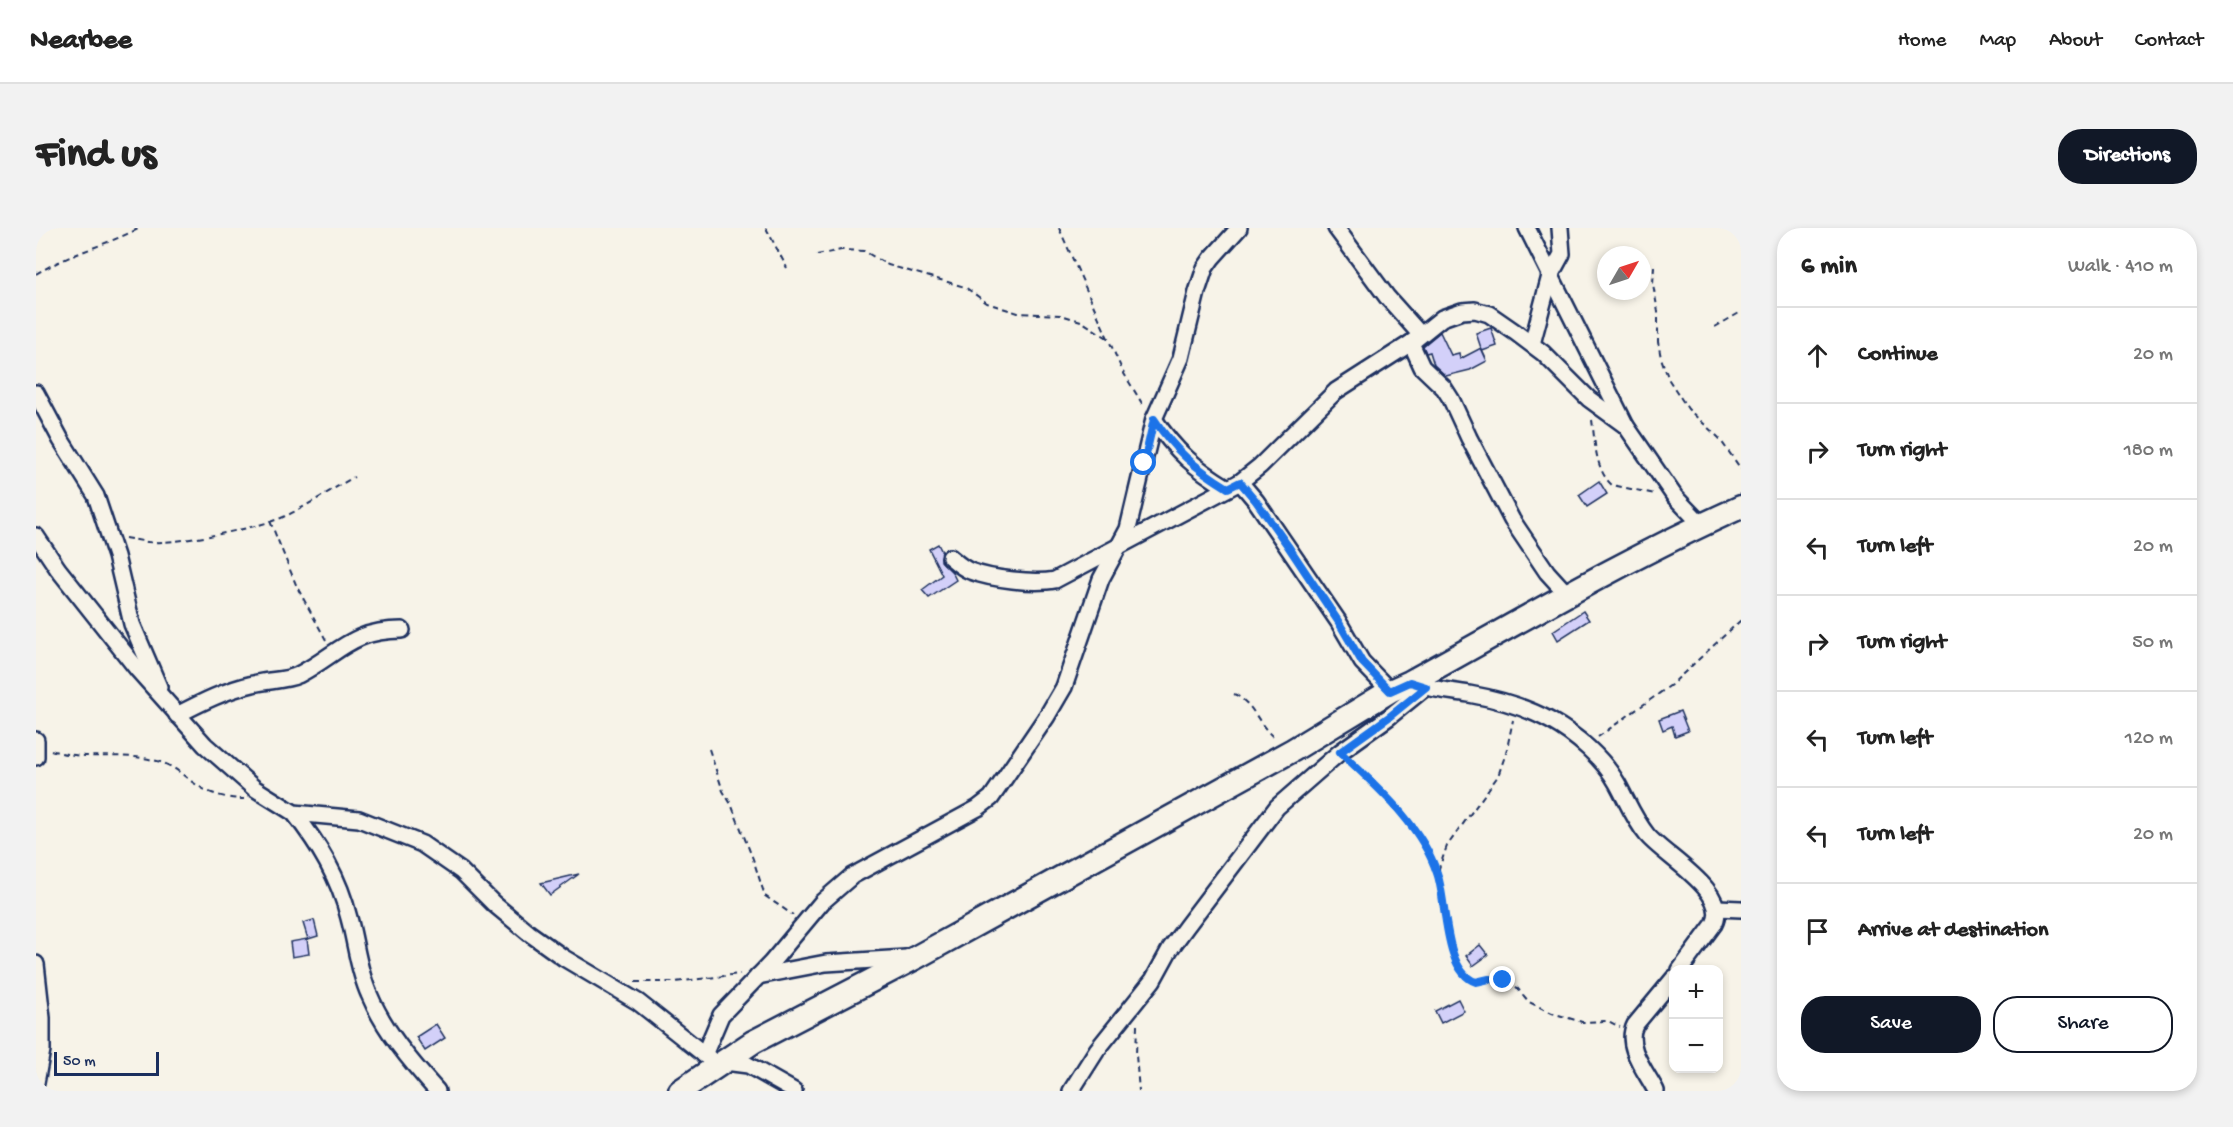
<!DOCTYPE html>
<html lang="en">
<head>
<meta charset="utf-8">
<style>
	:root { --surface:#fff; --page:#f2f2f2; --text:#222; --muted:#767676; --line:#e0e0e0; --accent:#111827 }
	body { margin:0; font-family:"Gochi Hand",sans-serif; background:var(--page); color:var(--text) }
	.controls { position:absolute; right:18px; bottom:18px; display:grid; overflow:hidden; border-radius:12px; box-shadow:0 3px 9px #0003 }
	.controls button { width:54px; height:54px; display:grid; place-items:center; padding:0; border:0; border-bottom:2px solid var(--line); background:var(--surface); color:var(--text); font:30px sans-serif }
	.compass { position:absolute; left:1561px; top:18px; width:54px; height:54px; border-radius:50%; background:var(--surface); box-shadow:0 3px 9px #0003; rotate:51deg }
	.scale { position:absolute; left:18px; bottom:15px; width:105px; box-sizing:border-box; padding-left:6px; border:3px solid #1b2f5e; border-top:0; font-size:16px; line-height:21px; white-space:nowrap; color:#1b2f5e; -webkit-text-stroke:4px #f7f3e8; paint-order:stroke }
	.stop { position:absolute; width:18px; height:18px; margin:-14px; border:4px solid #1a73e8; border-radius:50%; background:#fff }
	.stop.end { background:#1a73e8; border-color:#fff; box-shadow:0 2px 6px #0008 }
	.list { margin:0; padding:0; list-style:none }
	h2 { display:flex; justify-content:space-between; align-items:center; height:78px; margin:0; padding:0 24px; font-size:26px }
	h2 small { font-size:20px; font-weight:400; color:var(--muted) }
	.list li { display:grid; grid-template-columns:39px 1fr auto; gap:18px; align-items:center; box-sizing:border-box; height:96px; padding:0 24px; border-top:2px solid var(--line) }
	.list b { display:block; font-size:22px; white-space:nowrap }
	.list em { font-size:20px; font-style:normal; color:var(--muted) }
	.actions { display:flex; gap:12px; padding:18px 24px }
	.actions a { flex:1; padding:14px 0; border:2px solid var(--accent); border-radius:24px; text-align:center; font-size:21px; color:var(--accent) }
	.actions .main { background:var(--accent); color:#fff }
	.icon { flex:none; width:33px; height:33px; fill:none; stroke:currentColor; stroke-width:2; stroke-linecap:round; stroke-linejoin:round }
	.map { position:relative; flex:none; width:1705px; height:863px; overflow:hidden; border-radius:24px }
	header { display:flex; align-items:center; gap:36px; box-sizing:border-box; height:84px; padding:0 30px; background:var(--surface); border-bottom:2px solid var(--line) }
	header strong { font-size:28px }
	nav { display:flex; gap:33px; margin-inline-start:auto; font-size:21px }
	.intro { display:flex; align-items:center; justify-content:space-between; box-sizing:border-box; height:144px; padding:0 36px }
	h1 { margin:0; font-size:42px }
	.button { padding:15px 27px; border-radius:24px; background:var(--accent); color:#fff; font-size:21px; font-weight:700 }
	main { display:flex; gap:36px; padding:0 36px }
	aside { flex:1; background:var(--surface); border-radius:24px; box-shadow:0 3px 9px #0003 }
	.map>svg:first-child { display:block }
	.building { fill:#d3d0f9; stroke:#1b2f5e; stroke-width:1.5 }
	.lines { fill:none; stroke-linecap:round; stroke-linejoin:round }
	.street-casing { stroke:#1b2f5e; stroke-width:20 }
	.secondary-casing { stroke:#1b2f5e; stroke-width:27 }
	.path { stroke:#1b2f5e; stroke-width:2; stroke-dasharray:6 4.5; stroke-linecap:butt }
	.street { stroke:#f7f3e8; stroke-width:15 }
	.secondary { stroke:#f7f3e8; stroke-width:22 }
	.route { stroke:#1a73e8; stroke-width:8 }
</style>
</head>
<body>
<header>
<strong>Nearbee</strong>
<nav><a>Home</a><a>Map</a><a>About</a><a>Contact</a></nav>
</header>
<div class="intro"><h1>Find us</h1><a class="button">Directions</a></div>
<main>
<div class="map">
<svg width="1705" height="863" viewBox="0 0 1705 863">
	<rect width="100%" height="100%" fill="#f7f3e8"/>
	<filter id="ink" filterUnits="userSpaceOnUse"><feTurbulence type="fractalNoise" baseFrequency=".0167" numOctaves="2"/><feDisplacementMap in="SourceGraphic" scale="12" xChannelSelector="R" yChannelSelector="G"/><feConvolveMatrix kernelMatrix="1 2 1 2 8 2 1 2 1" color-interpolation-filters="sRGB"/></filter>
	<g filter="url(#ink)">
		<g class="building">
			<polygon points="1455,100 1461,118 1446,123 1440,105"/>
			<polygon points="1404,104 1415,127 1423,125 1424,131 1445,120 1451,133 1434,142 1410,148 1398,137 1394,124 1390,125 1387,118"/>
			<polygon points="1563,253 1571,266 1551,279 1543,267"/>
			<polygon points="902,316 906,324 905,333 916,344 920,352 893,370 886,362 906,347 893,321"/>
			<polygon points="1547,383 1553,392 1522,412 1517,403"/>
			<polygon points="1644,483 1652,503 1639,508 1636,498 1627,502 1623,491"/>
			<polygon points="543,646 514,667 505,655"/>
			<polygon points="278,692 282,708 272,711 267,695"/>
			<polygon points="271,711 273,726 256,729 254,714"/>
			<polygon points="1444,717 1452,727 1437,738 1430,728"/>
			<polygon points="1422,771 1428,783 1405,795 1399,783"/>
			<polygon points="400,796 409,810 389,823 380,809"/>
		</g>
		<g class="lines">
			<defs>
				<g id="street">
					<polyline points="1300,0 1351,69 1384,106"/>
					<polyline points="1491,0 1590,198 1639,269 1666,297"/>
					<polyline points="1375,115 1386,139 1408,160 1415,171 1433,210 1476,292 1511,344 1531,366"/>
					<polyline points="1496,116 1514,48 1526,26 1524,0"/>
					<polyline points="0,165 25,212 60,268 80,328 96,396 123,459"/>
					<path d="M1118 191C1139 223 1160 241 1192 260"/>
					<polyline points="1204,254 1220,273 1302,393 1326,434 1354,463"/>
					<polyline points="0,308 22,341 102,442 169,517 218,560 258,585 323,591 386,616 425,643 458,676 493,705 528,730 602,774 674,831"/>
					<path d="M914 329C920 334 926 340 934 343 955 351 998 356 1019 352L1204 254 1224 238 1300 163 1375 115 1406 90 1426 83 1439 82 1453 86 1479 104 1507 125 1553 171 1590 198"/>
					<path d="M1383 457C1399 462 1416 463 1433 466 1461 471 1490 479 1515 493 1540 507 1567 530 1581 555 1591 573 1598 591 1611 607 1628 628 1695 664 1678 696L1644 742"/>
					<path d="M141 487C166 474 190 462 217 456 231 452 249 453 262 447 303 426 314 402 366 402"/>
					<polyline points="0,512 0,529"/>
					<path d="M258 585C283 617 303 649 313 690 320 715 322 742 333 766 348 802 375 834 401 863"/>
					<polyline points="1681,680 1705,681"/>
					<polyline points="0,736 6,790 6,822 0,855"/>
					<polyline points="722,748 790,735 870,730"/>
					<polyline points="668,827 685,787 735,735 786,674 816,648 942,580 955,570 964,557 1011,488 1028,459 1065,351 1092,301 1118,191 1145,130 1161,64 1169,40 1176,30 1203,0"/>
					<polyline points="689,834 712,837 758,863"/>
					<polyline points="1035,863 1061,822 1117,752 1134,721 1150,699 1241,579 1304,524 1353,489 1390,459"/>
					<path d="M1620 863C1611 845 1588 818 1599 797L1638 750"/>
				</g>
				<path id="secondary" d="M644 863 717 814 879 730 1257 522 1354 463 1374 454C1483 394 1591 330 1705 279"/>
			</defs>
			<use href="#street" class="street-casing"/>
			<use href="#secondary" class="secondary-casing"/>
			<g class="path">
				<polyline points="730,0 751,40"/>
				<polyline points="1023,0 1087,144 1107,177"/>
				<polyline points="781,27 805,22 828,23 852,37 929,59 951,75 982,85 1025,87 1045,93 1073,111"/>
				<polyline points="1618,38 1617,56 1622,84 1622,114 1625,130 1633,152 1652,181 1683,210 1705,241"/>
				<path d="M0 46C33 26 70 17 104 0"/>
				<polyline points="1679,99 1705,84"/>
				<path d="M1556 192C1559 213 1559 242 1576 257L1619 266"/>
				<polyline points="234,293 261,359 290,412"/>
				<path d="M89 310C97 311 105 313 112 314 143 316 216 301 245 290 271 279 294 262 318 249"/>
				<path d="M1198 466C1219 476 1222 498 1240 511"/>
				<polyline points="1562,509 1635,457 1705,392"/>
				<polyline points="673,521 687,563 695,576 717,631 729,668 757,687"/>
				<path d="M15 522C49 534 86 523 121 533 142 539 147 549 164 559 176 567 194 571 208 571"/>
				<path d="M1315 534C1344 562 1392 607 1402 648 1408 674 1410 743 1439 754L1453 751 1477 755 1493 774 1516 785 1546 794 1572 793 1584 799"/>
				<polyline points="1402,643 1411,618 1462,548 1470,525 1477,492"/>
				<polyline points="599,754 639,754 704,746"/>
				<polyline points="1101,797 1100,827 1103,863"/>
			</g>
			<use href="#street" class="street"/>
			<use href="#secondary" class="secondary"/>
		</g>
	</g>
	<g class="lines" filter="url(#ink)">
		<path class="route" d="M1108 235 1118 191C1139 223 1159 240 1192 260L1204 254 1220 273 1252 318 1302 393 1326 434 1354 463 1374 454 1390 459 1353 489 1304 524C1340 558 1385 596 1401 645 1411 671 1407 743 1440 754L1453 751 1467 752"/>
	</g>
</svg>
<div class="controls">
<button>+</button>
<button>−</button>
</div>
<svg class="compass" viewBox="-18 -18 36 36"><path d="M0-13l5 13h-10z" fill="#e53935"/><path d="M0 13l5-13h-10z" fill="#767676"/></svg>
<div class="scale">50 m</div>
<div class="stop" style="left:1108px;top:235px"></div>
<div class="stop end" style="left:1467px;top:752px"></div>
</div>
<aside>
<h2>6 min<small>Walk · 410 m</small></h2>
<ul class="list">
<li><svg class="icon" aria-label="ahead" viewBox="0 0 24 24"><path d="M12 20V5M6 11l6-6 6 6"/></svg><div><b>Continue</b></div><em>20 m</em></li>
<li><svg class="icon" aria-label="right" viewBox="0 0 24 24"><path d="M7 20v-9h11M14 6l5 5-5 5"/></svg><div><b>Turn right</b></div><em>180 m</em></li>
<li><svg class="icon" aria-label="left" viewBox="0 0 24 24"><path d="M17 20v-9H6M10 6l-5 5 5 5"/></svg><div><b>Turn left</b></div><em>20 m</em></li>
<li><svg class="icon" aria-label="right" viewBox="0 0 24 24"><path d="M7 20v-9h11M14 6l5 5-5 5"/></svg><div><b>Turn right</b></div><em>50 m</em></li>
<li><svg class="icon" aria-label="left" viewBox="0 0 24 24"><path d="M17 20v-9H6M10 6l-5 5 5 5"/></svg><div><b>Turn left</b></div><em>120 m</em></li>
<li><svg class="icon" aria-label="left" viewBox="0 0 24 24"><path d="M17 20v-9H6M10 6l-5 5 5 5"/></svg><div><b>Turn left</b></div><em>20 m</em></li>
<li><svg class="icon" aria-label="arrive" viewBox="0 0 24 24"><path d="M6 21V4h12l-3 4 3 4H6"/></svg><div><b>Arrive at destination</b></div></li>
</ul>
<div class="actions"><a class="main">Save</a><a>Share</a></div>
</aside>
</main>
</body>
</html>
